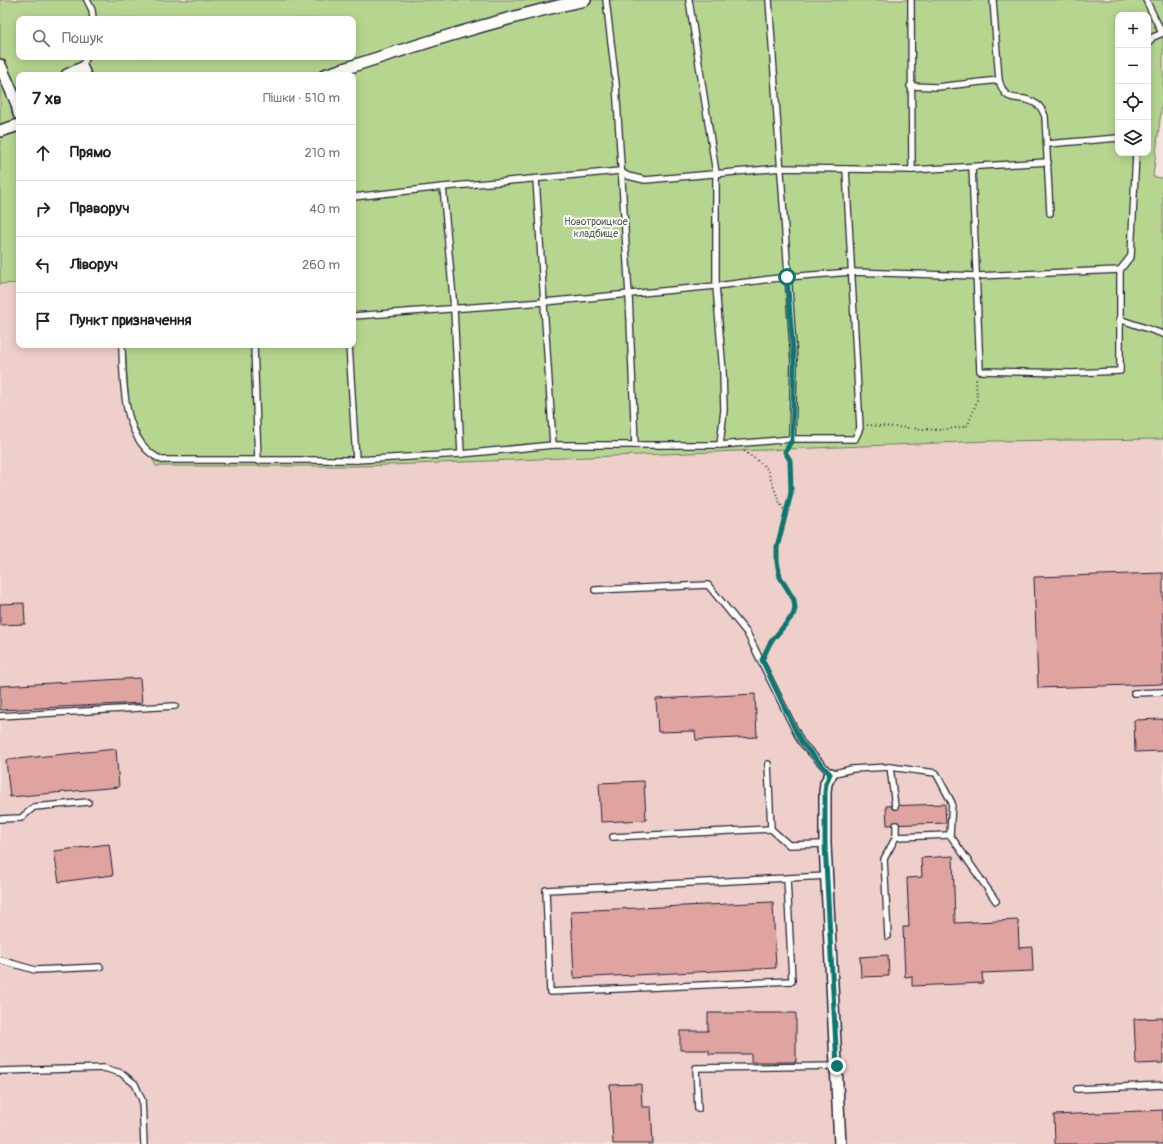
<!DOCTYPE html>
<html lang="uk">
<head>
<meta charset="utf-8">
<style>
	:root { --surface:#fff; --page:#f2f2f2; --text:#222; --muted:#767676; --line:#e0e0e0 }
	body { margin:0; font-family:Pangolin,sans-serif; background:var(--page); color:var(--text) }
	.controls { position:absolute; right:12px; top:12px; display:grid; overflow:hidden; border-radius:8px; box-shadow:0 2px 10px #0003 }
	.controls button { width:36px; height:36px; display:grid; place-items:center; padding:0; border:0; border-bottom:1px solid var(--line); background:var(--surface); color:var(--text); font:20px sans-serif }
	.stop { position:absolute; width:12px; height:12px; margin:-9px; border:3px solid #0f766e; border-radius:50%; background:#fff }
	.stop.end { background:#0f766e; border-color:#fff; box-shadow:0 1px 4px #0008 }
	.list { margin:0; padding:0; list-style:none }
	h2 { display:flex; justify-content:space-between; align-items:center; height:52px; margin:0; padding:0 16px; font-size:17px }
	h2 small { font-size:13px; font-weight:400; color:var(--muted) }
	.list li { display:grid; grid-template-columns:26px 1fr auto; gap:12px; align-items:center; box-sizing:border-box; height:56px; padding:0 16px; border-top:1px solid var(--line) }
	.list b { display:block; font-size:15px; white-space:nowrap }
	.list em { font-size:13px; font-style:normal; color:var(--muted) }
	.icon { flex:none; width:22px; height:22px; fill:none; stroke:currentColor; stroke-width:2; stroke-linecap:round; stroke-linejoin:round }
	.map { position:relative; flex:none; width:1163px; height:1144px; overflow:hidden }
	.search { position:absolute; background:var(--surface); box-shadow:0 2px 10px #0003; left:16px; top:16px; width:340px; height:44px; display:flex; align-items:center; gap:10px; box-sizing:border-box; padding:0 14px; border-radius:8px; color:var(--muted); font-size:15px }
	.panel { position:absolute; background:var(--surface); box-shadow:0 2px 10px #0003; left:16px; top:72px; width:340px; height:276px; border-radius:8px }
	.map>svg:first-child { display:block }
	.built { fill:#eecfca }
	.green { fill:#b6d68f; stroke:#6c7c65; fill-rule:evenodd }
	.building { fill:#dfa49f; stroke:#22223b }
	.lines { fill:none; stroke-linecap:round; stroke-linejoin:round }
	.service-casing { stroke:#22223b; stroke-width:8 }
	.minor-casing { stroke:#22223b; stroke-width:14 }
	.path { stroke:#22223b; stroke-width:2; stroke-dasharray:1 3; stroke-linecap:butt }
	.service { stroke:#fdfcf7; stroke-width:5.5 }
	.minor { stroke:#fdfcf7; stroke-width:11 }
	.route { stroke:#0f766e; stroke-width:5 }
	.labels { text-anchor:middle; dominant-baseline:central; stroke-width:4; stroke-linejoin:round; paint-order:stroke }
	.park-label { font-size:10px; fill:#4e5854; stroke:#fdfcf7 }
</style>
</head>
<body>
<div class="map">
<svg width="1163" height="1144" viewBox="0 0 1163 1144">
	<rect width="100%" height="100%" fill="#f4e2dd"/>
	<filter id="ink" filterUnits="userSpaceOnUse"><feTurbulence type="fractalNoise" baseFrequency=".025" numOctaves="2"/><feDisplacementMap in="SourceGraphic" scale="8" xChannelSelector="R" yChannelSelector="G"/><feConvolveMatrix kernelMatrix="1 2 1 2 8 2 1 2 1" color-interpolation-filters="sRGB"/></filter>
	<g filter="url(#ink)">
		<polygon class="built" points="19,283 19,345 125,345 129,412 156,466 363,466 989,441 1163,439 1163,1144 0,1144 0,284"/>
		<path class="green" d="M0 0H1163V95L1153 177 1163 178V439L989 441 363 466H156L129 412 125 345H353V75H19V283L0 284ZM1118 15H1148V153H1118ZM19 19H353V57H19Z"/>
		<g class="building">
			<polygon points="1163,573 1163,684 1038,688 1034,577"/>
			<polygon points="24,603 25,624 0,625 0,604"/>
			<polygon points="140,678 142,703 0,710 0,686"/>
			<polygon points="755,694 757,737 696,740 695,731 658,732 656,699"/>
			<polygon points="1163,719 1163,751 1135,752 1134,720"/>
			<polygon points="116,749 119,787 10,797 6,760"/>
			<polygon points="644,781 646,820 601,822 599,783"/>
			<polygon points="945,804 946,823 887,825 886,806"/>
			<polygon points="109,844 113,875 59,882 54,851"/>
			<polygon points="953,856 955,923 1018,920 1019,948 1032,947 1033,971 982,973 983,983 912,986 912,976 905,977 903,927 909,927 907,878 922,877 921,858"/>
			<polygon points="773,902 776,968 574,978 571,911"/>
			<polygon points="888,955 889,976 861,977 860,957"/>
			<polygon points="708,1013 796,1013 796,1062 751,1062 751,1054 709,1054 709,1050 680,1050 680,1031 708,1031"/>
			<polygon points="1163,1018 1163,1063 1136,1064 1134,1019"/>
			<polygon points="641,1084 642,1107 651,1107 653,1144 613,1144 610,1085"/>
			<polygon points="1163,1110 1163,1144 1055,1144 1054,1115"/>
		</g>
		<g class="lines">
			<defs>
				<g id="service">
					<polyline points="87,0 92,10 93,19"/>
					<polyline points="606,0 616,84 629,295 635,445"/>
					<polyline points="689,0 716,173 716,286 723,372 724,410 720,445"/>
					<polyline points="769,0 794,361 792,439"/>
					<polyline points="911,0 912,170"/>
					<polyline points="1146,0 1162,33"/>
					<polyline points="1148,43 1153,37 1163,33"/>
					<polyline points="82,68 86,57"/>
					<path d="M999 80C1007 109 1020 91 1038 105 1041 107 1043 112 1045 116L1050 213"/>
					<polyline points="910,86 937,87 999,80 993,0"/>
					<polyline points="1047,144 1118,138"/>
					<polyline points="972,167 980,371 1072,373 1120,371 1120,270 1131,256 1136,153"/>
					<polyline points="536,179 553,445"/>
					<polyline points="443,187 454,309 461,454"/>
					<polyline points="353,197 443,187 620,171 628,176 645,180 781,168 912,170 1048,162"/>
					<polyline points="353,316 544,302 716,286 787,277 851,272 977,276 1120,270"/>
					<polyline points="1119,319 1163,334"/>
					<path d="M122 345C123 382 122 443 162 460H356L461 454 553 445H720L792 439H855L860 428 846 169"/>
					<polyline points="254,345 258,461"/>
					<polyline points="349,345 356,460"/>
					<polyline points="595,590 708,585 747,633 801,742 831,774 852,769 890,767"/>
					<polyline points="1134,693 1163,692"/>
					<polyline points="0,716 175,706"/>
					<polyline points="768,764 771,829 789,845 825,844"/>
					<polyline points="895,806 890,767 936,773 952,803 950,835 996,901"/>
					<polyline points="0,819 21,818 34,807 88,802"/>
					<polyline points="613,837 771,829"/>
					<polyline points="896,837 950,835"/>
					<polyline points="787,878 792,981 550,992 546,890 827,876"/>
					<polyline points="888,936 884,859 896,837 896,825"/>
					<polyline points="0,960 35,970 100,967"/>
					<polyline points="0,1071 104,1068 121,1073 135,1084 142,1100 144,1144"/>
					<polyline points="1077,1089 1163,1085"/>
					<polyline points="698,1109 696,1068 837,1066"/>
				</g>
				<g id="minor">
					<polyline points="0,65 17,104 19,114"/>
					<polyline points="67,75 82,68 85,75"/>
					<path d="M325 75C411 47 497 19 585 0"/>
					<polyline points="0,131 19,125"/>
					<polyline points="831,774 826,783 825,792 825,844 840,1144"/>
				</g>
			</defs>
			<use href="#service" class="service-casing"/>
			<use href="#minor" class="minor-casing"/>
			<g class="path">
				<polyline points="867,425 938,430 964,427 968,425 977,401 976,377"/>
				<path d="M744 451 766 467 779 501 786 514C792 495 796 469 785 452L787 447"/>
				<path d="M765 651C772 638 791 624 794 611 797 596 783 588 780 574 774 550 781 537 786 514"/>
			</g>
			<use href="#service" class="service"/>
			<use href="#minor" class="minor"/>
		</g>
	</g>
	<g class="lines" filter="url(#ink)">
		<polyline class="route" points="787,277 794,362 792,440 785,452 790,460 791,493 777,547 777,562 780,577 794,600 795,609 793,615 770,643 762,660 801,742 830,774 826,783 825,792 825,844 837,1066"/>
	</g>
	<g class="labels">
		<g class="park-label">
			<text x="596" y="222">Новотроицкое<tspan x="596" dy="12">кладбище</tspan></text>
		</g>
	</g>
</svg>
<div class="controls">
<button>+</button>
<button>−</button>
<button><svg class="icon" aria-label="locate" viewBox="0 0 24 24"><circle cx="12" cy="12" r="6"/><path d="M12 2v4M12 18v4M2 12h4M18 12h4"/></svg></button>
<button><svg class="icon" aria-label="layers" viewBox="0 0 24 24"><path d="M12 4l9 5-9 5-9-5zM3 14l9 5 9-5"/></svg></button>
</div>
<div class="stop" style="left:787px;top:277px"></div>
<div class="stop end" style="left:837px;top:1066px"></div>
<div class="search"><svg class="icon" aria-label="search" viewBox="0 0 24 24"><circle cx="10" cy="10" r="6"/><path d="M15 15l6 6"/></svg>Пошук</div>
<section class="panel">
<h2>7 хв<small>Пішки · 510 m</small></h2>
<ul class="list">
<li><svg class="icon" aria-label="ahead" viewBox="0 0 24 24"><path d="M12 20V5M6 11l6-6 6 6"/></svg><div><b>Прямо</b></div><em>210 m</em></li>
<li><svg class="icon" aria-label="right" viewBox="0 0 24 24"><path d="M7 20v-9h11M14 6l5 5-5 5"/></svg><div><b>Праворуч</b></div><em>40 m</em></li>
<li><svg class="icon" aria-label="left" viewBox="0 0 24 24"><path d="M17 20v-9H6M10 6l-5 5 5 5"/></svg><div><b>Ліворуч</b></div><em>260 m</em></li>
<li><svg class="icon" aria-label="arrive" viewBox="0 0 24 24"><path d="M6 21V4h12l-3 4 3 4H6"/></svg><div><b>Пункт призначення</b></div></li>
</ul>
</section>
</div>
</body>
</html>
